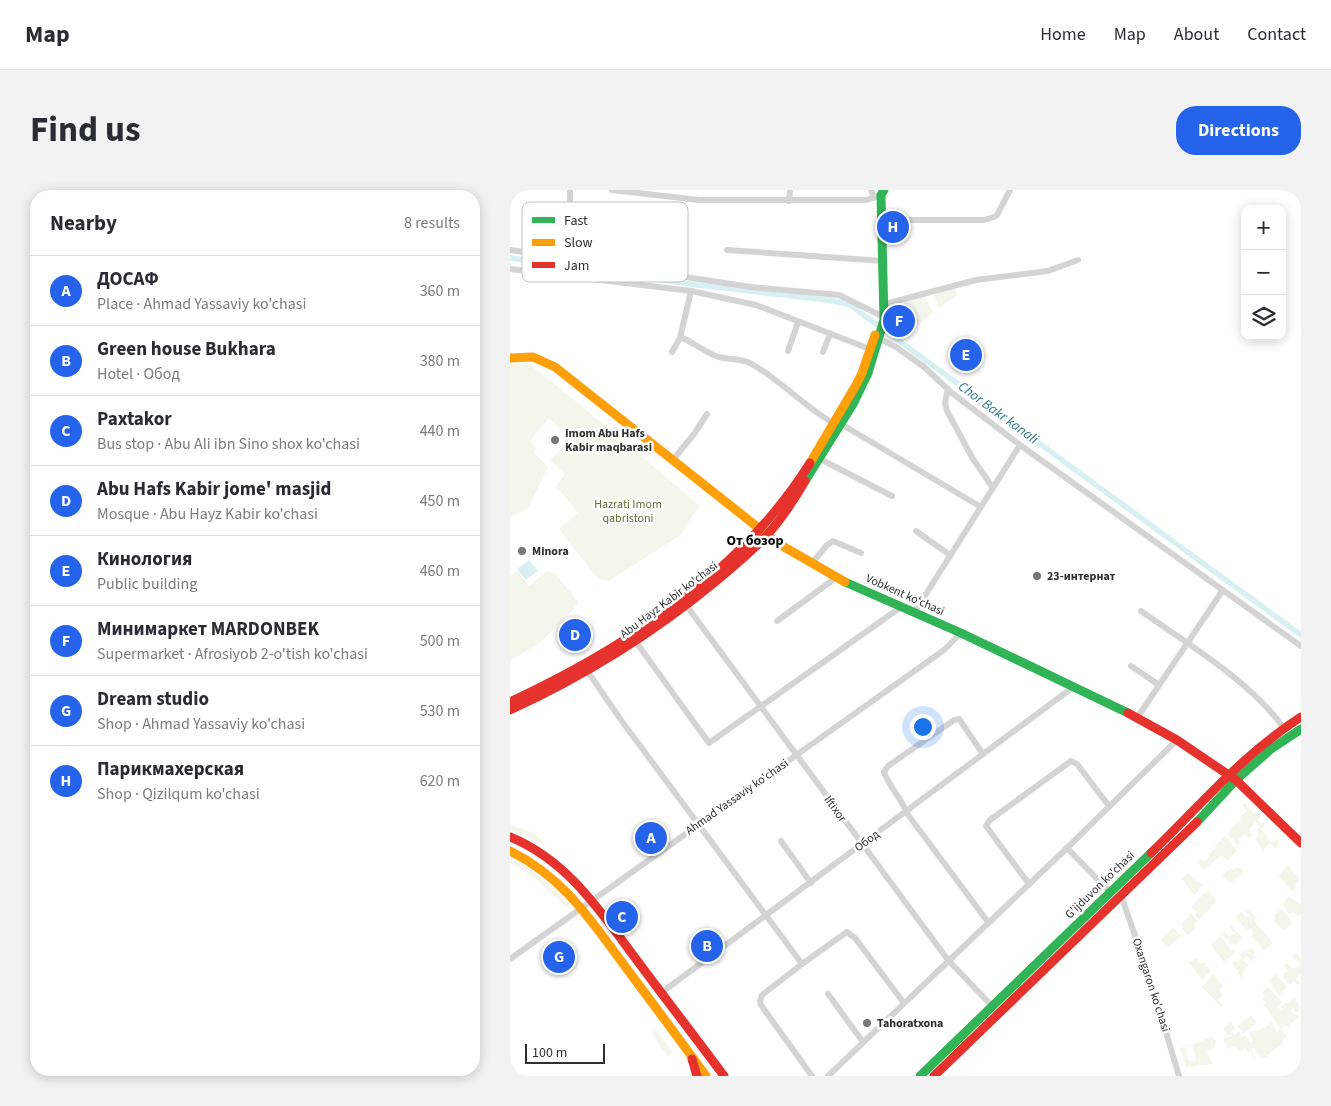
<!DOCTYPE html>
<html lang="en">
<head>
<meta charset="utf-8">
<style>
	:root { --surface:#fff; --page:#f2f2f3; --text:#2b2b33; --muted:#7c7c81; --line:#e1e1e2; --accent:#2563eb }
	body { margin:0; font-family:"Source Sans 3",sans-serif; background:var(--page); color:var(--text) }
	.controls { position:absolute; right:15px; top:15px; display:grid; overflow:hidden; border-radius:10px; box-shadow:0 2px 12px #0003 }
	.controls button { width:45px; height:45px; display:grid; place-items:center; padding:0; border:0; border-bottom:1px solid var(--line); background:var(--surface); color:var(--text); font:25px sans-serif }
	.scale { position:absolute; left:15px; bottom:12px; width:80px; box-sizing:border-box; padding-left:5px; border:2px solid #303030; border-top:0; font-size:14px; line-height:18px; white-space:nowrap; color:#303030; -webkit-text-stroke:4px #fff; paint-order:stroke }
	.you { position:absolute; left:412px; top:536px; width:18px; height:18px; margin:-12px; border:4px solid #fff; border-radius:50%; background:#1a73e8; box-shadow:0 0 0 8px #1a73e833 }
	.badge { display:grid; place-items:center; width:32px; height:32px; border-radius:50%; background:var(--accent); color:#fff; font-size:16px; font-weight:700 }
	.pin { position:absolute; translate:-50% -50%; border:2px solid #fff; box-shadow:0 1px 5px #0006 }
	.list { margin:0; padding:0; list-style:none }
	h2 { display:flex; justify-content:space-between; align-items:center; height:65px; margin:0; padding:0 20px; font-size:21px }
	h2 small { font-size:16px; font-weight:400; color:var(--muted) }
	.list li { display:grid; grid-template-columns:32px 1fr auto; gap:15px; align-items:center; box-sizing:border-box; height:70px; padding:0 20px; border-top:1px solid var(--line) }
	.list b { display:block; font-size:19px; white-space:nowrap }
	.list p { margin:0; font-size:16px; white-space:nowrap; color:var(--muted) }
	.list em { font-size:16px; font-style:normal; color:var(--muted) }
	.icon { flex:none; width:28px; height:28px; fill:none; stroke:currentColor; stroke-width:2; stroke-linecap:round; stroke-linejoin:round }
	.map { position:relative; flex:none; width:791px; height:886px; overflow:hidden; border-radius:20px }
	header { display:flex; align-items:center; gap:30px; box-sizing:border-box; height:70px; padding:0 25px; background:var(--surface); border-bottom:1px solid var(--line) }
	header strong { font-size:24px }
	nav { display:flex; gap:28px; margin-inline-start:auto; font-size:18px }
	.intro { display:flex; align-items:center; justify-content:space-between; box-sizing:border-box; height:120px; padding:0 30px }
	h1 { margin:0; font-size:35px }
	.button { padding:12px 22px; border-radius:20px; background:var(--accent); color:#fff; font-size:18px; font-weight:700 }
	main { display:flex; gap:30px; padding:0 30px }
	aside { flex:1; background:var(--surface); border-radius:20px; box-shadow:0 2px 12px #0003 }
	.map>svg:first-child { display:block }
	.green { fill:#f4f6ec }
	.water { fill:#d8f0f4 }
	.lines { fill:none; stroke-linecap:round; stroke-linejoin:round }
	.canal { stroke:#d8f0f4; stroke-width:5.5 }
	.street { stroke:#d4d4d4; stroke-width:6 }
	.fast { stroke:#30b455; stroke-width:9 }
	.slow { stroke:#ff9f0a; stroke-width:9 }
	.jam { stroke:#e5322d; stroke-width:9 }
	.poi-dot { fill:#787878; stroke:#fff; stroke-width:2 }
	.labels { text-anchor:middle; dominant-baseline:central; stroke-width:5; stroke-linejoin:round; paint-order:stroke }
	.poi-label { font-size:12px; font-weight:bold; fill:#303030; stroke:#fff; text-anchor:start }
	.park-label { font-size:12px; fill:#617039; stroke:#fff }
	.street-label { font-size:12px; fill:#303030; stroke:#fff }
	.water-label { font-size:14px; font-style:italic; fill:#32808c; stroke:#fff }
	.neighbourhood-label { font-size:14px; font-weight:bold; fill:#000; stroke:#fff }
	.key { fill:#fff; stroke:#c1c1c1; stroke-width:1 }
	.key-label { font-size:14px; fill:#303030 }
</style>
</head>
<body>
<header>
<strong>Map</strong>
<nav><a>Home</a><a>Map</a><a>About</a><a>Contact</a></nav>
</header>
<div class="intro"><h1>Find us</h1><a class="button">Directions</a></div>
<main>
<aside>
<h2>Nearby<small>8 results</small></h2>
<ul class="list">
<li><span class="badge">A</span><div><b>ДОСАФ</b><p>Place · Ahmad Yassaviy ko'chasi</p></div><em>360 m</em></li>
<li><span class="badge">B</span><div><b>Green house Bukhara</b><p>Hotel · Обод</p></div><em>380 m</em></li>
<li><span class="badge">C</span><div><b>Paxtakor</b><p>Bus stop · Abu Ali ibn Sino shox ko'chasi</p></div><em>440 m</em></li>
<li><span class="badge">D</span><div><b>Abu Hafs Kabir jome' masjid</b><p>Mosque · Abu Hayz Kabir ko'chasi</p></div><em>450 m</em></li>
<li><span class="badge">E</span><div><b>Кинология</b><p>Public building</p></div><em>460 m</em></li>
<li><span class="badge">F</span><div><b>Минимаркет MARDONBEK</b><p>Supermarket · Afrosiyob 2-o'tish ko'chasi</p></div><em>500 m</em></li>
<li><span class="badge">G</span><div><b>Dream studio</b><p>Shop · Ahmad Yassaviy ko'chasi</p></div><em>530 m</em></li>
<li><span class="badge">H</span><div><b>Парикмахерская</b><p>Shop · Qizilqum ko'chasi</p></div><em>620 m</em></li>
</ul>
</aside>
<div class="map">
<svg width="791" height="886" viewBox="0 0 791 886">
	<rect width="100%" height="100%" fill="#fff"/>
	<g class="green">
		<polygon points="445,98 447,105 429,118 424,105"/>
		<polygon points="414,106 423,122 405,139 402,127 403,125 392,111"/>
		<polygon points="0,174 19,174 68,213 190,316 180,329 172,344 99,391 88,389 49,339 68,323 46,296 55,285 40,270 60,250 39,228 20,251 26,258 24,263 38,277 18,318 0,327"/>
		<polygon points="7,380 19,396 37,381 45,383 69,413 32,451 0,471 0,386"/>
		<polygon points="734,613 744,624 748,620 752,624 747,630 751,634 753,632 755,635 751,639 761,653 768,649 770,655 765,658 760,653 753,660 745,650 749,644 746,641 750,637 746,632 739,640 742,645 739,648 734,644 729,649 730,652 727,655 718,644 721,641 720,639 731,630 729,628 737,621 732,615"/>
		<path d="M0 635C10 638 31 643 33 654L0 640Z"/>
		<polygon points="715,646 727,661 717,671 712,665 694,680 687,672 691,669 695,672 700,666 699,664 706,658 705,656"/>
		<polygon points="2,669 25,682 60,714 56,717 24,687 0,673"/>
		<polygon points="778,675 790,689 785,695 786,697 783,702 768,686"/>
		<polygon points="726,677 728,679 730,677 734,681 720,694 712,685 721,678 723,680"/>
		<polygon points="678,683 688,693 690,692 693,695 684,705 672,689"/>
		<polygon points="698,700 707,711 689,730 685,725 687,723 681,716"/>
		<polygon points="779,706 791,715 791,723 788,727 783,721 780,724 772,714"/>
		<polygon points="738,718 746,728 744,731 763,753 754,761 741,746 744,742 740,738 737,741 725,727 731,722 737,728 739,726 735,721"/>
		<polygon points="772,718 782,733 774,741 764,731 766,728 764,726"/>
		<polygon points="681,723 688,731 684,735 685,738 678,745 672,739 673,737 671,735"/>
		<polygon points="720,734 732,748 725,755 723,753 721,754 712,744 715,741 719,746 725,744 719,736"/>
		<polygon points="663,737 671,746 658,758 651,750"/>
		<polygon points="710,746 721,760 724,759 726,761 714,772 701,755"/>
		<polygon points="741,757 746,763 744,765 746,767 740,772 740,769 737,766 733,769 738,775 733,780 734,782 732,788 728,783 729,782 722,773 726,771 728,772 732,768 730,765 735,759 736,762"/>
		<polygon points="786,763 791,768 791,784 786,789 790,793 787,795 784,791 780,795 772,786 778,780 773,777 777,773 784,779 790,774 782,766"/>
		<polygon points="686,767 691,774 694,772 700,781 693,790 678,772 681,772"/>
		<polygon points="703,784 713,796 709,800 713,805 708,810 714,815 711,817 692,797"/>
		<polygon points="766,784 777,797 769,805 762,797 763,795 758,791"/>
		<polygon points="758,797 772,812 767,817 772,821 773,820 771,817 777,812 778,814 784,808 791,818 786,822 783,818 781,821 784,825 787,824 790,826 777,837 775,835 771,839 777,846 773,850 774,852 752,870 744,858 741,859 747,873 740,861 737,862 736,858 728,862 725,856 717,859 714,849 722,846 721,844 718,845 713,839 720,832 726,839 722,841 724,845 729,841 732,847 735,845 740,852 743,850 739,844 745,840 747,841 754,837 755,838 761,832 767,842 770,839 760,823 753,815 756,813 752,809 755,806 752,802"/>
		<polygon points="741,825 747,833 734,843 727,836"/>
		<polygon points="146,840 163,863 158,867 142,844"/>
		<polygon points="701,846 706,851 704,858 697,862 702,874 676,877 670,858 674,857 679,871 686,870 683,856 679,857 678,856 693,851"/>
	</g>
	<polygon class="water" points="19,370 28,381 16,390 7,379"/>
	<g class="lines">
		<polyline class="canal" points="0,68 188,95 325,111 340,115 791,445"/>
		<g class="street">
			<polyline points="102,0 189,10 356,10 371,5"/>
			<polyline points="361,0 364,8"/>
			<polyline points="279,11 280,0"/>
			<polyline points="372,30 474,30 484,27 487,25 500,0"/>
			<polyline points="0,60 241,97 329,105 374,127"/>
			<polyline points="217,60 373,71"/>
			<polyline points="60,69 60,0"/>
			<polyline points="0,79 181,101 246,115 360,159"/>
			<polyline points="375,114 466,90 538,81 568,70"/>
			<path d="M170 148 175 149C185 154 197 164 209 167 220 170 231 168 242 174 271 191 294 216 323 233"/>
			<polyline points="368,151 372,150 386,157 414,177 442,203 510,255 791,456"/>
			<polyline points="278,161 288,132"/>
			<polyline points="162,162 170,148 181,101"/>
			<polyline points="313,162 320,144"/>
			<polyline points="438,199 435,213 437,221 463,269 483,298"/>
			<polyline points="331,234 471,317"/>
			<polyline points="310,269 382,306"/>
			<polyline points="162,271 184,244 197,224"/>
			<polyline points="406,341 440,365"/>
			<polyline points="302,373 317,355 323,351 351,363"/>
			<polyline points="176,415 438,770 482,816"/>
			<path d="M631 421C679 455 739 490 773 537"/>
			<polyline points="404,423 510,255"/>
			<polyline points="267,431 327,387"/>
			<polyline points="126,452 199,553 391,417"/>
			<polyline points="621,476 649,495"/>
			<polyline points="78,482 111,530 292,774"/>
			<polyline points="627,528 713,400"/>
			<path d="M473 564 449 529 444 530 378 576 374 582C379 597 391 607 396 622L478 732"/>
			<polyline points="271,651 301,693"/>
			<polyline points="557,658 600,702"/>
			<polyline points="519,694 476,636 480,630 561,571 567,574 599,616"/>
			<polyline points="611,705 642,795 669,886"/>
			<polyline points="0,769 434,460 451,443"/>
			<polyline points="151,803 562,498"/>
			<polyline points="318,804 353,852"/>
			<polyline points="302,886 251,815 250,811 252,805 292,774 337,742 345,748 394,813"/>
			<polyline points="318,886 557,658 667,550"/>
		</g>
		<g class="fast">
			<polyline points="295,291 343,214 358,183 374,130 371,5 374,0"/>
			<polyline points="335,392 451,443 618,523"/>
			<polyline points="687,632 726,590 761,559 791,539"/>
			<polyline points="410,886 641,663"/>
		</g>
		<g class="slow">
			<polyline points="0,168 23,167 45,177 269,354 335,392"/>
			<polyline points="300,273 346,195 352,183 365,145"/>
			<path d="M0 661C55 688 81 731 117 779 143 814 170 850 196 886"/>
		</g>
		<g class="jam">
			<path d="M0 512C116 458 231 383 300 273"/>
			<path d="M0 520C74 486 142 444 205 392 222 378 240 363 256 346 271 330 284 310 295 291"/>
			<polyline points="618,523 667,550 726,590 791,653"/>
			<path d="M0 647C59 671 92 724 129 773 157 811 186 848 214 886"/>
			<path d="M641 663C690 616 733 564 791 527"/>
			<polyline points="182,869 187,886"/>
			<polyline points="424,886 687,632"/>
		</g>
	</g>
	<g class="poi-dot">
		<circle cx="45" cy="250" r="5"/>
		<circle cx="12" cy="361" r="5"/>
		<circle cx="527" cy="386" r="5"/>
		<circle cx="357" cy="833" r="5"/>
	</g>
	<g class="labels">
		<g class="poi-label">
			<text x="55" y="243">Imom Abu Hafs<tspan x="55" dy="14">Kabir maqbarasi</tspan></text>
			<text x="22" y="361">Minora</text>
			<text x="537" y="386">23-интернат</text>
			<text x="367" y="833">Tahoratxona</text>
		</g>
		<g class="park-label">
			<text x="118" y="314">Hazrati Imom<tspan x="118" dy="14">qabristoni</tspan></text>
		</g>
		<g class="street-label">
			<text transform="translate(395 405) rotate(24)">Vobkent koʻchasi</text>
			<text transform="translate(159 410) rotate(-37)">Abu Hayz Kabir ko'chasi</text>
			<text transform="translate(227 607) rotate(-35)">Ahmad Yassaviy ko'chasi</text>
			<text transform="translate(325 619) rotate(54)">Iftixor</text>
			<text transform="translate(357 651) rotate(-37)">Обод</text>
			<text transform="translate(590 695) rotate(-44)">G'ijduvon ko'chasi</text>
			<text transform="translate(641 795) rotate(72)">Oxangaron ko'chasi</text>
		</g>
		<g class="water-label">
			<text transform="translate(488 223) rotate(36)">Chor Bakr kanali</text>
		</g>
		<g class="neighbourhood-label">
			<text x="245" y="351">От бозор</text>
		</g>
	</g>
	<rect x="12" y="12" width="166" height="80" rx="8" class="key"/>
	<rect x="22" y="27" width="23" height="6" fill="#30b455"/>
	<rect x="22" y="49" width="23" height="7" fill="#ff9f0a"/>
	<rect x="22" y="72" width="23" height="6" fill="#e5322d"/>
	<g class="key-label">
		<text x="54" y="35">Fast</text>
		<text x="54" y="57">Slow</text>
		<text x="54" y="80">Jam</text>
	</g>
</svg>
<div class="controls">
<button>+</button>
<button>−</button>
<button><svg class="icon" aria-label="layers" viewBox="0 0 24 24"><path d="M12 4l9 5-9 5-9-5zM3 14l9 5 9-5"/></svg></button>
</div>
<div class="scale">100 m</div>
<div class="you"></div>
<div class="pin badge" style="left:141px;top:648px">A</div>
<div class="pin badge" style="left:197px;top:756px">B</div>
<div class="pin badge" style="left:112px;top:727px">C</div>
<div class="pin badge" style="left:65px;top:445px">D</div>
<div class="pin badge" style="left:456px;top:165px">E</div>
<div class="pin badge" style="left:389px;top:131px">F</div>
<div class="pin badge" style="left:49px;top:767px">G</div>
<div class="pin badge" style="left:383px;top:37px">H</div>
</div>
</main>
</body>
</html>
